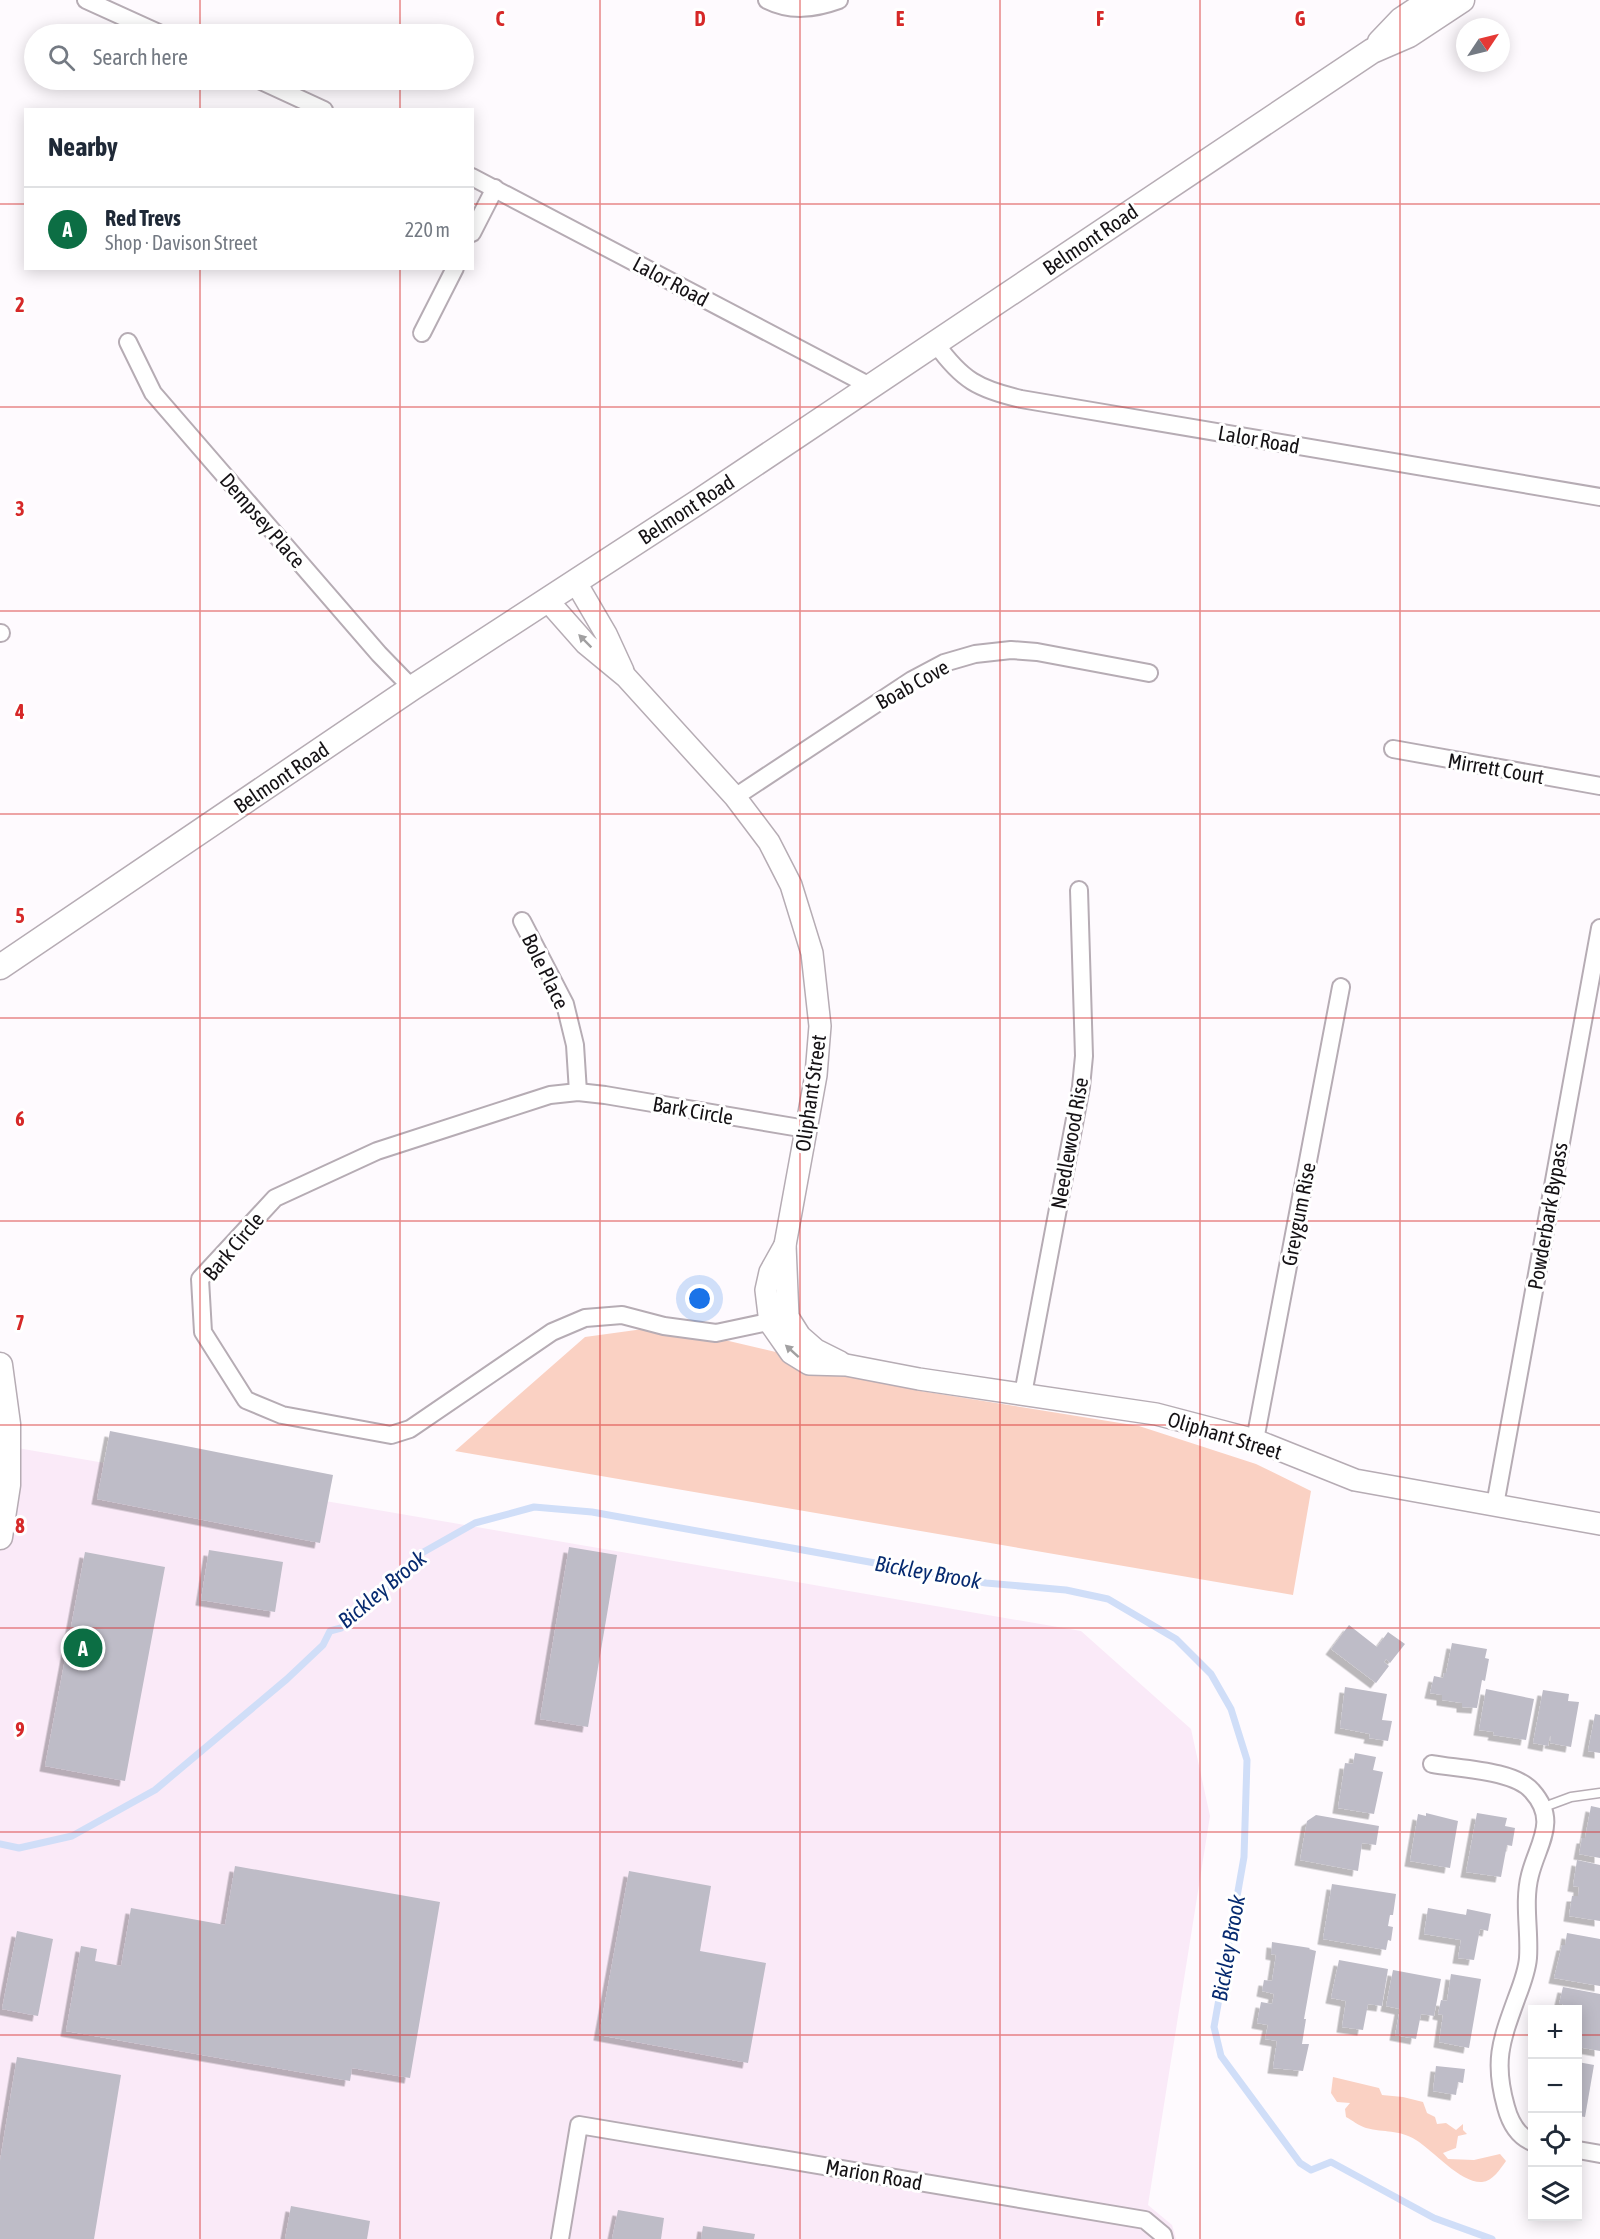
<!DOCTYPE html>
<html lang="en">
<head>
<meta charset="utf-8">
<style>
	:root { --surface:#fff; --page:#f6f6f7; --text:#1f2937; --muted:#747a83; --line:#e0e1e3; --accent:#0c6e44 }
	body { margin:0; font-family:"Asap Condensed",sans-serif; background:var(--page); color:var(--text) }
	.controls { position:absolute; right:18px; bottom:18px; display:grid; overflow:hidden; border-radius:0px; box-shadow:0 3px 15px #0003 }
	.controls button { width:54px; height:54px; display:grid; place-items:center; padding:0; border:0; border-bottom:2px solid var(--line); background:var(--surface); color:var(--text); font:30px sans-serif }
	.compass { position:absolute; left:1456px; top:18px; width:54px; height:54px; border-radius:50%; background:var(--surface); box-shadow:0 3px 15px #0003; rotate:55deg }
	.you { position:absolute; left:700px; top:1299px; width:21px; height:21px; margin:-15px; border:4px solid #fff; border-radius:50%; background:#1a73e8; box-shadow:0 0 0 9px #1a73e833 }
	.badge { display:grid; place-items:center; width:39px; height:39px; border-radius:50%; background:var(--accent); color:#fff; font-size:20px; font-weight:700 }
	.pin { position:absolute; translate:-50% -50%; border:3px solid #fff; box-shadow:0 2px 6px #0006 }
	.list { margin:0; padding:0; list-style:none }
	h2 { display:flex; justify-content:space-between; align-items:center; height:78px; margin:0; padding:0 24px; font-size:26px }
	h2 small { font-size:20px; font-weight:400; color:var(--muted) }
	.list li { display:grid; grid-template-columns:39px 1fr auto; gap:18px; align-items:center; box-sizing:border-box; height:84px; padding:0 24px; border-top:2px solid var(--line) }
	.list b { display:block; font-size:22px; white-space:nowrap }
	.list p { margin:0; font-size:20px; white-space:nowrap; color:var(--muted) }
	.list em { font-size:20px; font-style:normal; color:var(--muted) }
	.icon { flex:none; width:33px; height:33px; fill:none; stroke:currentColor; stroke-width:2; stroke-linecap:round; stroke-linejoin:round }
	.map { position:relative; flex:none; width:1600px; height:2239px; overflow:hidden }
	.search { position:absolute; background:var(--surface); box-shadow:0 3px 15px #0003; left:24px; top:24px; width:450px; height:66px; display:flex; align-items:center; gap:15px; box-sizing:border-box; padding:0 21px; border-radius:33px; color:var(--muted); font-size:22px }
	.panel { position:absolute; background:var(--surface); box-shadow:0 3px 15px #0003; left:24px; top:108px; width:450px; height:162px; border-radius:0px }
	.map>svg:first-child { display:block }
	.built { fill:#faeaf8 }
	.green { fill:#fad1c3 }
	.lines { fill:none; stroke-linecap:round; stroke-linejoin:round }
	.stream { stroke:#d0def8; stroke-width:7 }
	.building { fill:#bebcc7; filter:url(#shadow) }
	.service-casing { stroke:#b6acb4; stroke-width:11 }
	.minor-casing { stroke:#b6acb4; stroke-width:20 }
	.tertiary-casing { stroke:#b6acb4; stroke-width:24 }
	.secondary-casing { stroke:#b6acb4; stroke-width:27 }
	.service { stroke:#fff; stroke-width:8 }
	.minor { stroke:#fff; stroke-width:16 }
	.tertiary { stroke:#fff; stroke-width:21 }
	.secondary { stroke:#fff; stroke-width:24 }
	.oneway { fill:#a1a0a1 }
	.grid { fill:none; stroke:#d62828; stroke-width:1.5; stroke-opacity:0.55 }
	.labels { text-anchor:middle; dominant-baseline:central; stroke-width:6; stroke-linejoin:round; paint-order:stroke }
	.street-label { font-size:21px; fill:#151215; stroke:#fff }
	.water-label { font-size:22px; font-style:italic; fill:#072b70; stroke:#fff }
	.grid-label { font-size:20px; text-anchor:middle; font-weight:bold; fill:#d62828; stroke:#fff; stroke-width:6; stroke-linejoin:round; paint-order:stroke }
</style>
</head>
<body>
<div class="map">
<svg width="1600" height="2239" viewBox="0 0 1600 2239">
	<defs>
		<filter id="shadow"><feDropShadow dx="-5.5" dy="5.5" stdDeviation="0" flood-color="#0004"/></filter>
	</defs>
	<rect width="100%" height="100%" fill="#fefafe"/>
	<polygon class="built" points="0,1445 1081,1631 1191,1729 1210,1816 1148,2205 1172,2225 1176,2239 0,2239"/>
	<g class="green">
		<polygon points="665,1326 780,1353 921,1391 1139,1426 1256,1464 1311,1491 1293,1595 455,1451 585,1337"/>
		<path d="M1333 2077 1379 2088 1382 2095 1403 2097 1423 2102 1427 2113 1435 2117 1437 2124 1446 2123 1456 2130 1463 2124V2130L1467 2134 1458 2136 1456 2148 1443 2153 1448 2159 1474 2160 1500 2154 1506 2161C1500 2169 1493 2181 1482 2182 1460 2183 1434 2151 1416 2140 1398 2129 1385 2133 1366 2128 1359 2126 1352 2120 1346 2117L1345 2109 1350 2103 1337 2102 1331 2093Z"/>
	</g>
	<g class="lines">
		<polyline class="stream" points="0,1844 19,1848 72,1836 155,1790 287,1679 323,1645 330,1631 341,1628 359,1613 372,1596 395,1582 420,1554 475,1523 534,1507 592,1512 986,1583 1066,1590 1108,1599 1176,1639 1211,1674 1231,1709 1247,1760 1244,1857 1214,2027 1221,2056 1300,2163 1311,2170 1331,2162 1434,2218 1492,2239"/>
	</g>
	<g class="building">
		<polygon points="110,1431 333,1475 320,1543 97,1499"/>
		<polygon points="569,1547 617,1555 588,1727 540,1719"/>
		<polygon points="209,1550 283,1562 275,1612 201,1600"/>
		<polygon points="85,1552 165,1567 125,1781 45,1766"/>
		<polygon points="1349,1625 1377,1647 1388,1632 1405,1644 1390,1663 1386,1659 1384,1662 1389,1666 1376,1683 1331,1649"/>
		<polygon points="1452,1643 1487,1649 1485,1658 1489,1659 1485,1681 1482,1680 1477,1708 1462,1707 1462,1703 1442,1700 1442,1695 1430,1693 1434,1676 1443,1678 1444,1673 1446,1673"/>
		<polygon points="1345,1687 1387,1694 1382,1720 1392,1721 1388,1741 1369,1738 1370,1734 1340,1728"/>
		<polygon points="1486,1689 1534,1699 1526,1740 1493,1735 1494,1732 1479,1730"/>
		<polygon points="1543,1690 1569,1694 1568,1701 1579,1702 1571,1747 1550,1743 1551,1736 1550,1736 1548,1746 1533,1743"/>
		<polygon points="1595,1714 1600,1715 1600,1753 1588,1751"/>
		<polygon points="1355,1753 1376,1757 1373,1770 1383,1772 1374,1814 1338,1808 1345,1763 1353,1764"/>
		<polygon points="1591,1806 1600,1808 1600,1858 1579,1854 1582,1838 1585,1838"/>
		<polygon points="1426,1813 1458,1821 1450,1868 1410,1861 1418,1814 1426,1816"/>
		<polygon points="1477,1813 1507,1818 1505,1826 1515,1828 1512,1846 1507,1845 1501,1877 1466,1872"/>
		<polygon points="1316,1815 1379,1826 1376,1845 1362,1843 1358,1871 1300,1860 1307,1821"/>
		<polygon points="1577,1860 1600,1865 1600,1921 1569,1916 1572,1896 1578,1896 1579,1887 1573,1886"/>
		<polygon points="235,1866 440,1902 410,2078 352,2068 350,2081 66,2031 81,1946 97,1949 95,1961 121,1966 131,1908 225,1925"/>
		<polygon points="629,1871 711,1886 700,1951 766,1963 748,2063 599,2035"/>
		<polygon points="1332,1884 1396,1894 1393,1915 1390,1915 1388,1926 1393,1927 1391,1941 1388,1940 1386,1950 1323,1939"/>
		<polygon points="1428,1908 1466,1915 1467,1909 1491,1914 1488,1931 1480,1929 1474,1960 1458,1958 1461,1940 1424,1934"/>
		<polygon points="17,1931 53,1939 38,2016 2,2009"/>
		<polygon points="1567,1933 1600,1939 1600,1986 1554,1978 1562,1945 1565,1945"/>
		<polygon points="1272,1942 1310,1948 1309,1949 1316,1951 1304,2019 1306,2019 1302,2044 1309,2044 1303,2071 1273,2068 1277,2041 1265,2039 1268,2025 1257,2023 1261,2002 1272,2004 1274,1994 1262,1991 1264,1980 1272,1981 1276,1955 1271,1954"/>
		<polygon points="1339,1960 1388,1969 1382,2006 1368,2004 1363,2030 1342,2027 1346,2001 1331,1998"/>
		<polygon points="1393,1970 1441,1979 1434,2016 1421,2014 1416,2039 1395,2035 1400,2009 1386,2006"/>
		<polygon points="1451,1974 1481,1979 1469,2048 1439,2042 1443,2015 1438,2014 1441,2000 1447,2001"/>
		<polygon points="1563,1987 1600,1994 1600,2051 1578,2047 1578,2010 1562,2010 1563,2004 1559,2004"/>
		<polygon points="17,2057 121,2075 94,2239 0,2239 0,2161"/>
		<polygon points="1578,2062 1594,2065 1585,2117 1578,2116"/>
		<polygon points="1436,2066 1465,2069 1463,2083 1458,2082 1456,2095 1433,2091"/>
		<polygon points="291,2206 370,2221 367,2239 285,2239"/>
		<polygon points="618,2210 664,2218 661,2239 612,2239"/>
		<polygon points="703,2226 755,2234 754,2239 701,2239"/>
	</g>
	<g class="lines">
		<defs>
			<polyline id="service" points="1544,1807 1571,1797 1600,1793"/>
			<g id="minor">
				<polyline points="86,0 161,34"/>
				<path d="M767 0C791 12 814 9 839 0"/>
				<polyline points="259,80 324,110"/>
				<polyline points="472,177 870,386"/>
				<polyline points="472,233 495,188"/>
				<polyline points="422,333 455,268"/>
				<polyline points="128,342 153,393 379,654 412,688"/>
				<path d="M936 344C962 380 978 389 1021 399L1600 497"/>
				<polyline points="0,633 1,633"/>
				<polyline points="1393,749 1600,786"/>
				<polyline points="735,797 912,680 944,663 975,654 1011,650 1037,652 1149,673"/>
				<polyline points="522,921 565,1004 575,1045 578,1092"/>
				<polyline points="782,1319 716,1333 664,1326 622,1315 585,1318 552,1332 410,1429 391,1435 282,1415 246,1400 203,1332 200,1279 275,1198 377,1151 550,1095 578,1092 605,1095 806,1129"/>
				<polyline points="1023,1394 1081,1087 1084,1056 1079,890"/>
				<polyline points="1255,1440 1341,987"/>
				<polyline points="1495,1505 1600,928"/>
				<path d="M1432 1764C1459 1769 1514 1770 1532 1791 1559 1821 1538 1843 1530 1875 1523 1902 1530 1931 1528 1958 1527 1971 1522 1984 1517 1997 1501 2041 1493 2061 1506 2107 1510 2122 1518 2136 1532 2142"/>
				<polyline points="1578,2150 1600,2154"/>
				<polyline points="560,2239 579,2125 1145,2220 1163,2235 1164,2239"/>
			</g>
			<g id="tertiary">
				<polyline points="575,581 606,634 623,671"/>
				<polyline points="548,601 586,644 626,677 735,797 769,842 791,885 812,953 820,1026 816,1075 785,1245 788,1317 800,1336 816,1350 840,1362"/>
				<polyline points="785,1245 770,1272 766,1290 770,1323 791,1353 809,1364 846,1365 919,1379 1156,1414 1255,1440 1355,1480 1600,1524"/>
			</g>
			<g id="secondary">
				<polyline points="1380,42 1401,20 1431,0"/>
				<polyline points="0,967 412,688 698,502 1372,51 1409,35 1462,0"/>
				<polyline points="0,1365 8,1424 8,1485 0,1537"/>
			</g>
		</defs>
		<use href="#service" class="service-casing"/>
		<use href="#minor" class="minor-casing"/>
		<use href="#tertiary" class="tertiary-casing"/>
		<use href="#secondary" class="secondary-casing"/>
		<use href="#service" class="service"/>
		<use href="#minor" class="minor"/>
		<use href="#tertiary" class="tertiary"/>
		<use href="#secondary" class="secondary"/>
	</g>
	<defs><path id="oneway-solid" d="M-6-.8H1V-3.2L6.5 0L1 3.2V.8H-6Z" transform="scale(1.5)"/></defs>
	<g class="oneway">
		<use href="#oneway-solid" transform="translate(585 641) rotate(-135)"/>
		<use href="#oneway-solid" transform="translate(792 1351) rotate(-138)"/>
	</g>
	<path class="grid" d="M200 0V34M400 0V34M600 0V2239M800 0V2239M1000 0V2239M1200 0V2239M1400 0V2239M200 80V110M400 80V110M0 204H26M472 204H1600M200 268V2239M400 268V2239M0 407H1600M0 611H1600M0 814H1600M0 1018H1600M0 1221H1600M0 1425H1600M0 1628H1600M0 1832H1600M0 2035H1532M1578 2035H1600"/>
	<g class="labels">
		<g class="street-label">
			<text transform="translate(1090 239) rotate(-34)">Belmont Road</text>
			<text transform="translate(671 281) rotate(28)">Lalor Road</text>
			<text transform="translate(1259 439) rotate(10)">Lalor Road</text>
			<text transform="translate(686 509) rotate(-33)">Belmont Road</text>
			<text transform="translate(263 520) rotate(49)">Dempsey Place</text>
			<text transform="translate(912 684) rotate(-29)">Boab Cove</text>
			<text transform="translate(1496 768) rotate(10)">Mirrett Court</text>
			<text transform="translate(281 777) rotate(-34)">Belmont Road</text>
			<text transform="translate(546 971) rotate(64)">Bole Place</text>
			<text transform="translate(810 1093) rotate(-82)">Oliphant Street</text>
			<text transform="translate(693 1110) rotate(10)">Bark Circle</text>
			<text transform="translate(1069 1143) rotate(-80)">Needlewood Rise</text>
			<text transform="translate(1298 1214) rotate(-79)">Greygum Rise</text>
			<text transform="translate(1547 1216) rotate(-80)">Powderbark Bypass</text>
			<text transform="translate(233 1246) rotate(-50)">Bark Circle</text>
			<text transform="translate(1225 1435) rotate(17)">Oliphant Street</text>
			<text transform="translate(874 2174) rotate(10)">Marion Road</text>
		</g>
		<g class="water-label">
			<text transform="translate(928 1572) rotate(10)">Bickley Brook</text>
			<text transform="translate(382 1589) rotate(-40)">Bickley Brook</text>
			<text transform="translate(1228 1948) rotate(-80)">Bickley Brook</text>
		</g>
	</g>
	<g class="grid-label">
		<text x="500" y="26">C</text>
		<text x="700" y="26">D</text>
		<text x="900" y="26">E</text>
		<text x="1100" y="26">F</text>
		<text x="1300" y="26">G</text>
		<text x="20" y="312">2</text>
		<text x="20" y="516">3</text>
		<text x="20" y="719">4</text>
		<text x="20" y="923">5</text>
		<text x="20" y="1126">6</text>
		<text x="20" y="1330">7</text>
		<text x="20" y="1533">8</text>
		<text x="20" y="1737">9</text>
	</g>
</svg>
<div class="controls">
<button>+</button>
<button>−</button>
<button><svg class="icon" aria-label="locate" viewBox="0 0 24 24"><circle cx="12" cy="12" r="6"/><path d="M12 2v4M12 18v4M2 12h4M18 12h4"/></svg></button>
<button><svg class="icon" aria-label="layers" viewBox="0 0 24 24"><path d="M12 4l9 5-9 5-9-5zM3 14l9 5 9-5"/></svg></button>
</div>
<svg class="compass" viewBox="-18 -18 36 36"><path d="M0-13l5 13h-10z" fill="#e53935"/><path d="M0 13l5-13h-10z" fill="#747a83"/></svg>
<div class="you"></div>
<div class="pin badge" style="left:83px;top:1648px">A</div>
<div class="search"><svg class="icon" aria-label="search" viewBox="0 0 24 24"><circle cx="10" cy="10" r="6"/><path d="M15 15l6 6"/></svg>Search here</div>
<section class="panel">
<h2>Nearby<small></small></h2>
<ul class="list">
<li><span class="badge">A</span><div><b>Red Trevs</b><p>Shop · Davison Street</p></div><em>220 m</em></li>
</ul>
</section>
</div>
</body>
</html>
